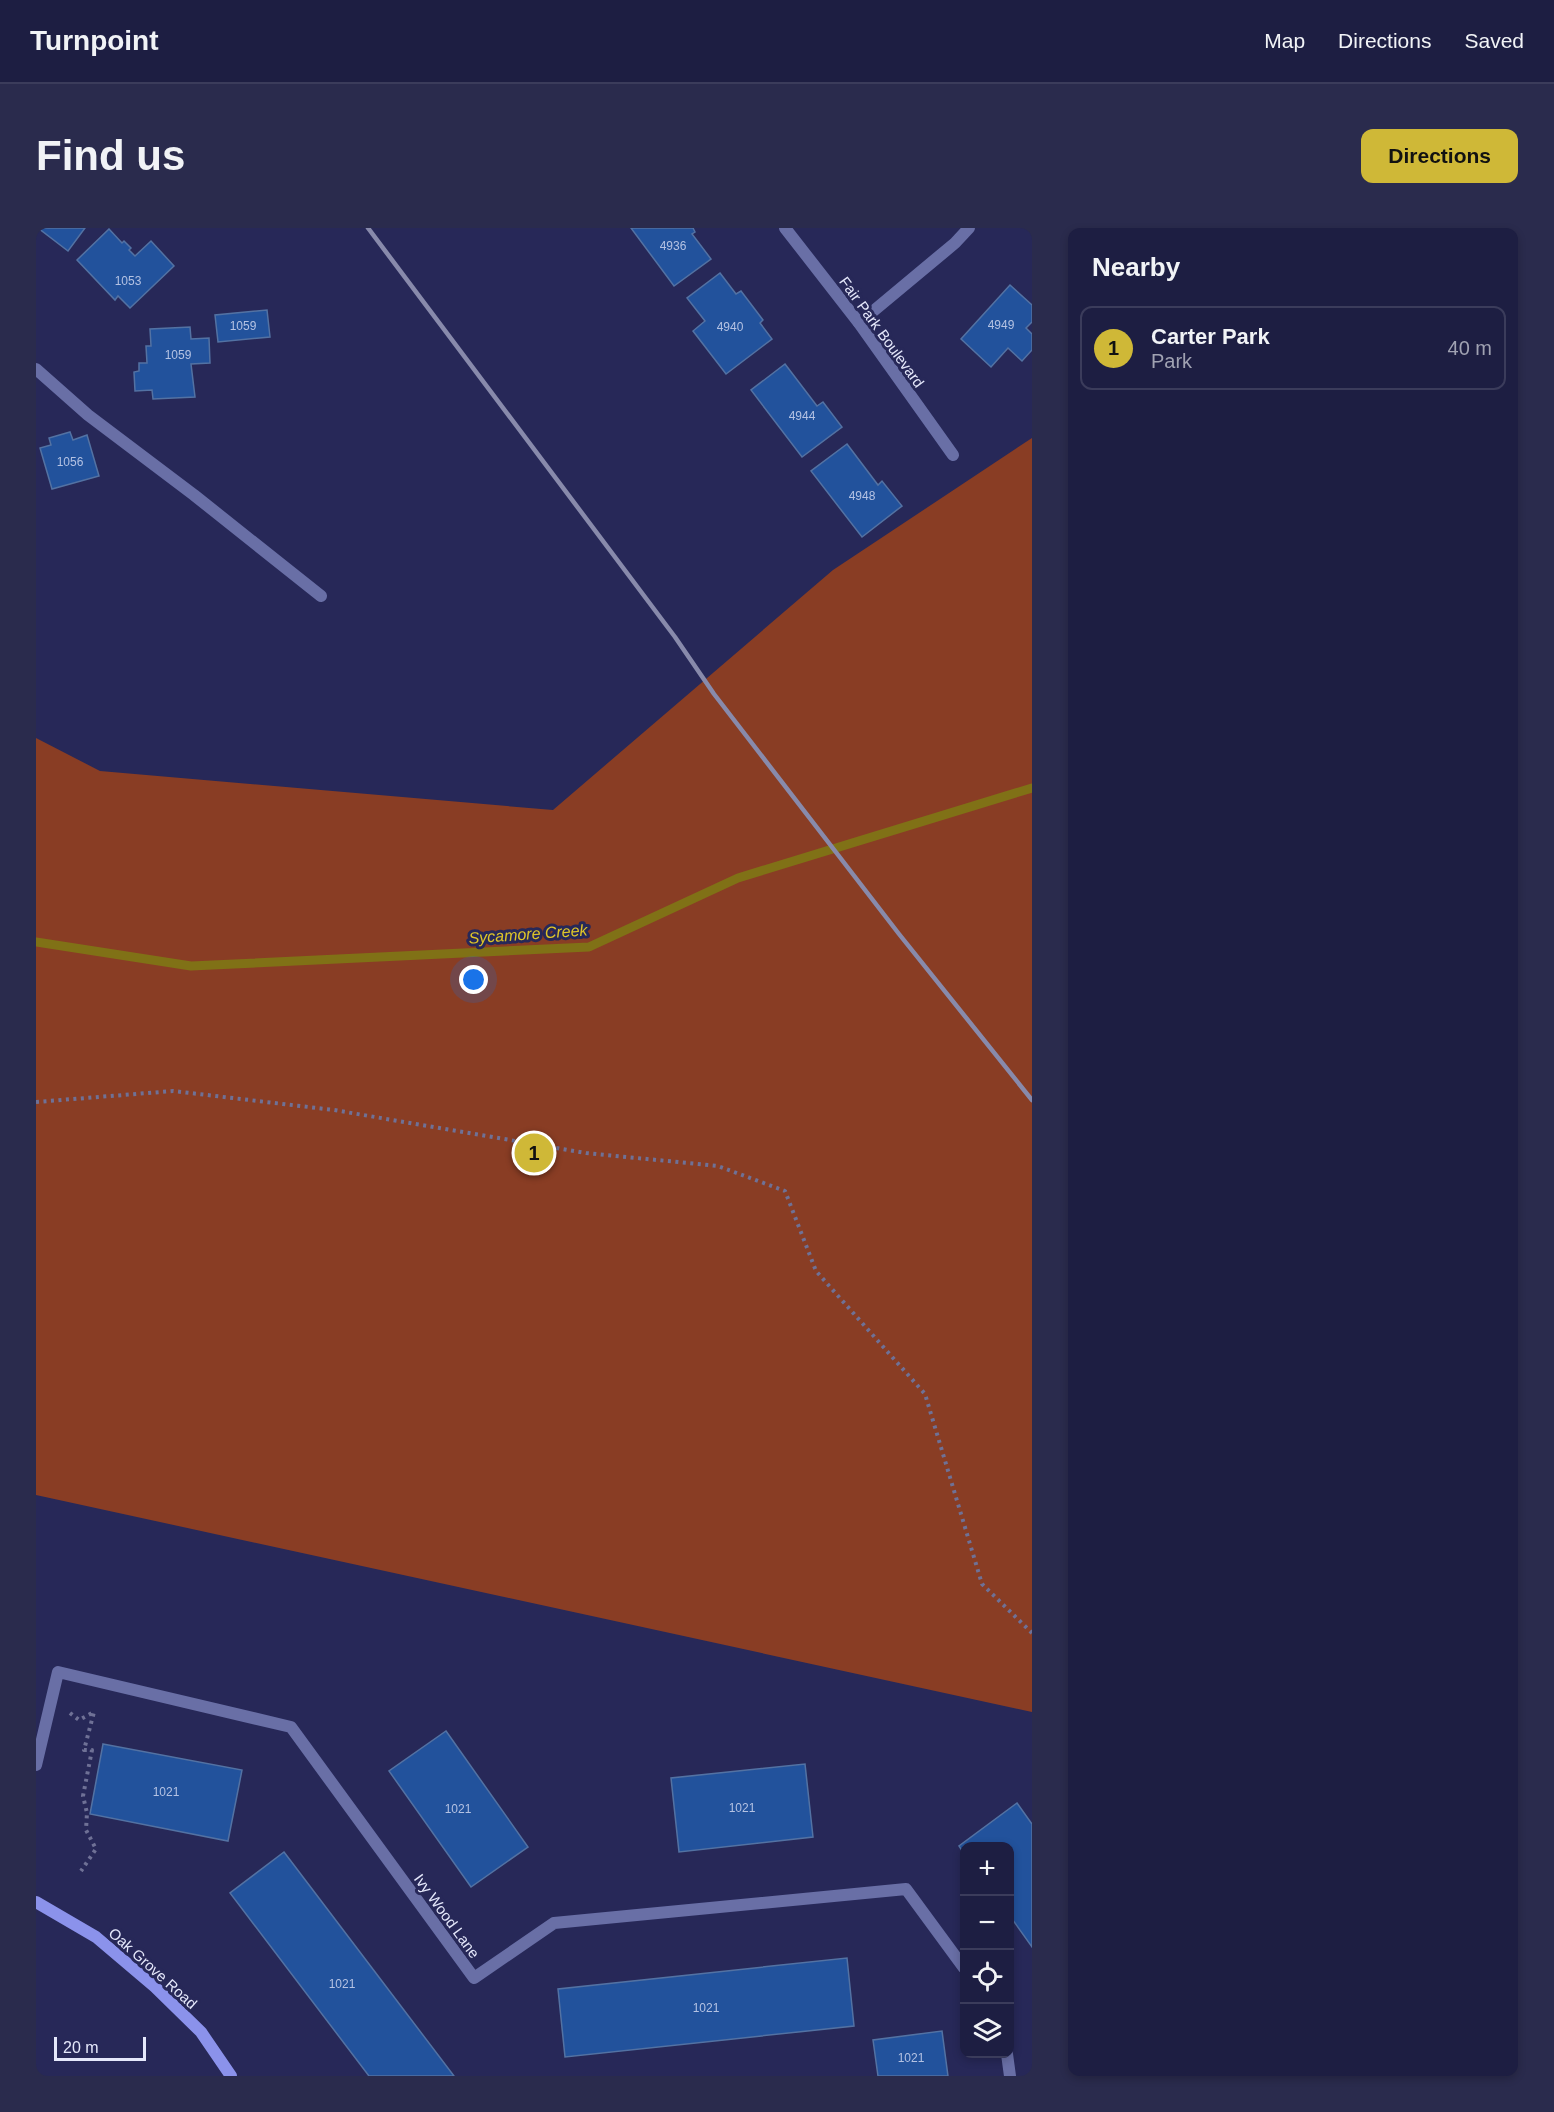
<!DOCTYPE html>
<html lang="en">
<head>
<meta charset="utf-8">
<style>
	:root { --surface:#1d1e42; --page:#2a2b4d; --text:#f1f3f6; --muted:#a0a2b2; --line:#3b3c5b; --accent:#cfb837 }
	body { margin:0; font-family:Helvetica,sans-serif; background:var(--page); color:var(--text) }
	.controls { position:absolute; right:18px; bottom:18px; display:grid; overflow:hidden; border-radius:12px; box-shadow:0 3px 9px #0003 }
	.controls button { width:54px; height:54px; display:grid; place-items:center; padding:0; border:0; border-bottom:2px solid var(--line); background:var(--surface); color:var(--text); font:30px sans-serif }
	.scale { position:absolute; left:18px; bottom:15px; width:92px; box-sizing:border-box; padding-left:6px; border:3px solid #e5e8fb; border-top:0; font-size:16px; line-height:21px; white-space:nowrap; color:#e5e8fb; -webkit-text-stroke:4px #272858; paint-order:stroke }
	.you { position:absolute; left:438px; top:752px; width:21px; height:21px; margin:-15px; border:4px solid #fff; border-radius:50%; background:#1a73e8; box-shadow:0 0 0 9px #1a73e833 }
	.badge { display:grid; place-items:center; width:39px; height:39px; border-radius:50%; background:var(--accent); color:#111; font-size:20px; font-weight:700 }
	.pin { position:absolute; translate:-50% -50%; border:3px solid #fff; box-shadow:0 2px 6px #0006 }
	.list { margin:0; padding:0; list-style:none }
	h2 { display:flex; justify-content:space-between; align-items:center; height:78px; margin:0; padding:0 24px; font-size:26px }
	h2 small { font-size:20px; font-weight:400; color:var(--muted) }
	.list li { display:grid; grid-template-columns:39px 1fr auto; gap:18px; align-items:center; box-sizing:border-box; height:84px; margin:0 12px 12px; padding:0 12px; border:2px solid var(--line); border-radius:12px }
	.list b { display:block; font-size:22px; white-space:nowrap }
	.list p { margin:0; font-size:20px; white-space:nowrap; color:var(--muted) }
	.list em { font-size:20px; font-style:normal; color:var(--muted) }
	.icon { flex:none; width:33px; height:33px; fill:none; stroke:currentColor; stroke-width:2; stroke-linecap:round; stroke-linejoin:round }
	.map { position:relative; flex:none; width:996px; height:1848px; overflow:hidden; border-radius:12px }
	header { display:flex; align-items:center; gap:36px; box-sizing:border-box; height:84px; padding:0 30px; background:var(--surface); border-bottom:2px solid var(--line) }
	header strong { font-size:28px }
	nav { display:flex; gap:33px; margin-inline-start:auto; font-size:21px }
	.intro { display:flex; align-items:center; justify-content:space-between; box-sizing:border-box; height:144px; padding:0 36px }
	h1 { margin:0; font-size:42px }
	.button { padding:15px 27px; border-radius:12px; background:var(--accent); color:#111; font-size:21px; font-weight:700 }
	main { display:flex; gap:36px; padding:0 36px }
	aside { flex:1; background:var(--surface); border-radius:12px; box-shadow:0 3px 9px #0003 }
	.map>svg:first-child { display:block }
	.green { fill:#893d24 }
	.lines { fill:none; stroke-linecap:round; stroke-linejoin:round }
	.stream { stroke:#807116; stroke-width:9 }
	.building { fill:#22529c; stroke:#5372a3; stroke-width:1.5 }
	.path { stroke:#6f7196; stroke-width:4; stroke-dasharray:3 4.5; stroke-linecap:butt }
	.lane { stroke:#696fa6; stroke-width:12 }
	.street { stroke:#696fa6; stroke-width:12 }
	.secondary { stroke:#8b92eb; stroke-width:12 }
	.rail { stroke:#888aab; stroke-width:4.5 }
	.labels { text-anchor:middle; dominant-baseline:central; stroke-width:6; stroke-linejoin:round; paint-order:stroke }
	.number-label { font-size:12px; fill:#b4c2e3 }
	.street-label { font-size:15px; fill:#e5e8fb; stroke:#272858 }
	.water-label { font-size:16px; font-style:italic; fill:#dfc528; stroke:#272858 }
</style>
</head>
<body>
<header>
<strong>Turnpoint</strong>
<nav><a>Map</a><a>Directions</a><a>Saved</a></nav>
</header>
<div class="intro"><h1>Find us</h1><a class="button">Directions</a></div>
<main>
<div class="map">
<svg width="996" height="1848" viewBox="0 0 996 1848">
	<rect width="100%" height="100%" fill="#272858"/>
	<polygon class="green" points="996,210 996,1484 0,1267 0,510 64,543 517,582 797,342"/>
	<g class="lines">
		<polyline class="stream" points="0,714 155,738 553,719 702,650 996,560"/>
	</g>
	<g class="building">
		<polygon points="2,0 49,0 32,23"/>
		<polygon points="595,0 657,0 659,4 656,6 675,31 638,58"/>
		<polygon points="73,1 86,15 88,13 95,20 93,22 99,28 115,13 138,38 94,80 82,68 79,72 41,32"/>
		<polygon points="684,45 700,66 705,63 727,92 724,95 736,111 690,146 657,103 669,93 651,70"/>
		<polygon points="974,57 996,77 996,94 990,100 996,106 996,122 986,133 972,120 955,139 925,111"/>
		<polygon points="231,82 234,109 182,114 179,87"/>
		<polygon points="154,99 155,111 173,110 174,135 155,136 159,169 117,171 116,162 99,163 98,144 103,143 103,135 111,135 110,118 115,118 114,101"/>
		<polygon points="749,136 781,178 787,174 806,199 766,229 715,162"/>
		<polygon points="34,204 37,212 51,207 63,248 16,261 4,220 15,217 13,210"/>
		<polygon points="811,216 842,257 846,253 866,278 826,309 775,243"/>
		<polygon points="410,1503 492,1619 435,1659 353,1543"/>
		<polygon points="67,1516 206,1542 192,1613 54,1586"/>
		<polygon points="769,1536 777,1609 643,1624 635,1550"/>
		<polygon points="981,1575 996,1596 996,1719 974,1688 974,1618 928,1618 928,1626 923,1618"/>
		<polygon points="248,1624 418,1848 333,1848 194,1665"/>
		<polygon points="811,1730 818,1798 529,1829 522,1761"/>
		<polygon points="906,1803 912,1848 842,1848 837,1812"/>
	</g>
	<g class="lines">
		<g class="path">
			<polyline points="0,874 137,863 298,882 550,925 682,938 749,963 780,1043 889,1166 946,1356 996,1405"/>
			<polyline points="34,1485 43,1492 58,1484 48,1522 56,1522 47,1568 51,1585 50,1602 60,1621 45,1643"/>
		</g>
		<g class="lane">
			<polyline points="0,141 52,187 158,267 285,368"/>
			<polyline points="0,1537 22,1444 255,1499 438,1750 518,1695 870,1661 928,1740"/>
			<polyline points="971,1826 974,1848"/>
		</g>
		<g class="street">
			<polyline points="749,0 823,95 917,227"/>
			<polyline points="823,95 919,15 933,0"/>
		</g>
		<polyline class="secondary" points="0,1674 60,1709 119,1759 165,1804 195,1848"/>
		<polyline class="rail" points="332,0 639,409 678,466 863,706 996,872"/>
	</g>
	<g class="labels">
		<g class="number-label">
			<text x="637" y="18">4936</text>
			<text x="92" y="53">1053</text>
			<text x="965" y="97">4949</text>
			<text x="207" y="98">1059</text>
			<text x="694" y="99">4940</text>
			<text x="142" y="127">1059</text>
			<text x="766" y="188">4944</text>
			<text x="34" y="234">1056</text>
			<text x="826" y="268">4948</text>
			<text x="130" y="1564">1021</text>
			<text x="706" y="1580">1021</text>
			<text x="422" y="1581">1021</text>
			<text x="306" y="1756">1021</text>
			<text x="670" y="1780">1021</text>
			<text x="875" y="1830">1021</text>
		</g>
		<g class="street-label">
			<text transform="translate(846 104) rotate(54)">Fair Park Boulevard</text>
			<text transform="translate(411 1688) rotate(54)">Ivy Wood Lane</text>
			<text transform="translate(117 1740) rotate(42)">Oak Grove Road</text>
		</g>
		<g class="water-label">
			<text transform="translate(492 706) rotate(-4)">Sycamore Creek</text>
		</g>
	</g>
</svg>
<div class="controls">
<button>+</button>
<button>−</button>
<button><svg class="icon" aria-label="locate" viewBox="0 0 24 24"><circle cx="12" cy="12" r="6"/><path d="M12 2v4M12 18v4M2 12h4M18 12h4"/></svg></button>
<button><svg class="icon" aria-label="layers" viewBox="0 0 24 24"><path d="M12 4l9 5-9 5-9-5zM3 14l9 5 9-5"/></svg></button>
</div>
<div class="scale">20 m</div>
<div class="you"></div>
<div class="pin badge" style="left:498px;top:925px">1</div>
</div>
<aside>
<h2>Nearby<small></small></h2>
<ul class="list">
<li><span class="badge">1</span><div><b>Carter Park</b><p>Park</p></div><em>40 m</em></li>
</ul>
</aside>
</main>
</body>
</html>
